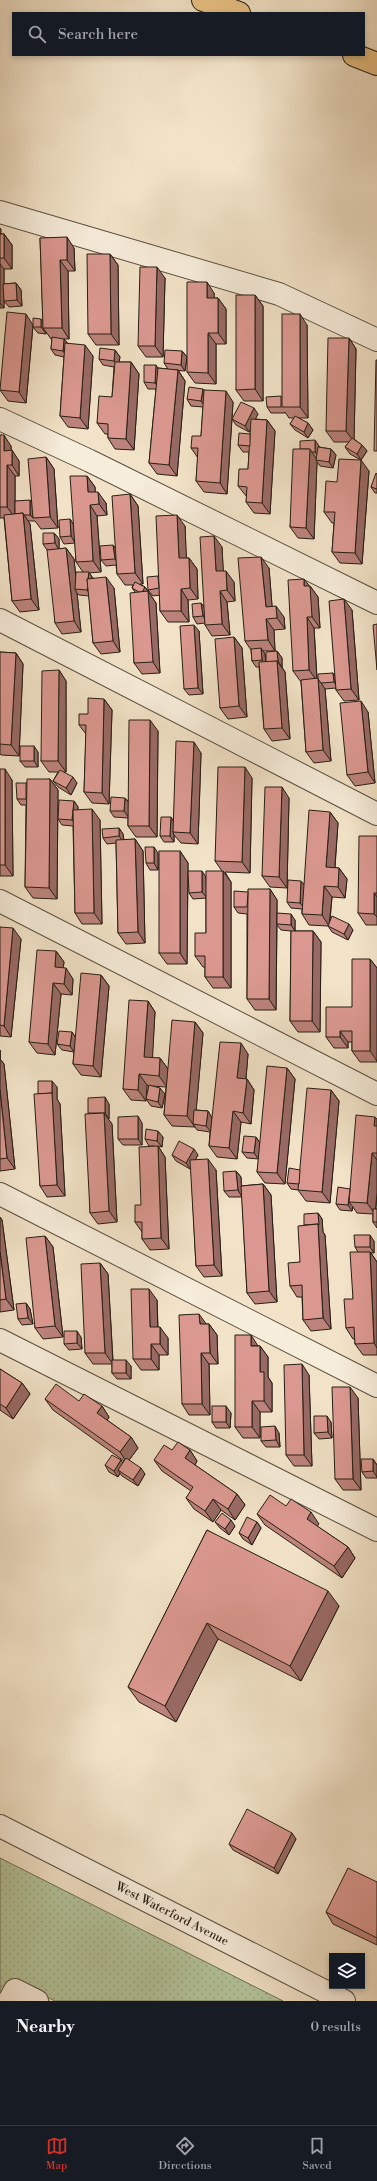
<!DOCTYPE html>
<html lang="en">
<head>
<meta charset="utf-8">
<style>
	:root { --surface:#171b24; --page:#242831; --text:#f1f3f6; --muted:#9ea1a6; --line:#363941; --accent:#d93025 }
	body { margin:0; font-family:"Libre Bodoni",serif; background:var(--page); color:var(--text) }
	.controls { position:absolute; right:12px; bottom:12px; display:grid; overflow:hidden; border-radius:0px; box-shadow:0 2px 6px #0003 }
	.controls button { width:36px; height:36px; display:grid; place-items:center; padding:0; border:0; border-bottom:1px solid var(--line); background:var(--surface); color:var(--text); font:20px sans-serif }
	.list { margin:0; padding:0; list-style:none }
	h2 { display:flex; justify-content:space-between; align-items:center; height:52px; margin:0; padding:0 16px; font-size:17px }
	h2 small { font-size:13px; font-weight:400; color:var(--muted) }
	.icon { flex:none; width:22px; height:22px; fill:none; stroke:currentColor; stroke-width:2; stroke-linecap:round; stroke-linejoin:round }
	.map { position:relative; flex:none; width:377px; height:2001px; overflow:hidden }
	.search { position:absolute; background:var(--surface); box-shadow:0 2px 6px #0003; left:12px; right:12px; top:12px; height:44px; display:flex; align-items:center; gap:10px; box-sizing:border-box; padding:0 14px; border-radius:0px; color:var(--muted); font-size:15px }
	.sheet { height:124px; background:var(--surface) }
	nav { display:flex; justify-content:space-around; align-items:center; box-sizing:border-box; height:56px; border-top:1px solid var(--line); background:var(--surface); font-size:11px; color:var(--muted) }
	nav a { display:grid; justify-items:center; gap:2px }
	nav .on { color:var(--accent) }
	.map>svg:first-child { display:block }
	.grass { fill:url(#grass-dots); stroke:#6d7258 }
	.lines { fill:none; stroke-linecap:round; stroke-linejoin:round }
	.minor-casing { stroke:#594f41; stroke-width:24 }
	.highway-casing { stroke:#261e14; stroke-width:24 }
	.minor { stroke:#f7eddb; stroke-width:22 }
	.highway { stroke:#e9c284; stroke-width:22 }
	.wall { fill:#bc837c; stroke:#261e14 }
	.shaded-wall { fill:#996a65; stroke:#261e14 }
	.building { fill:#db9890; stroke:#261e14 }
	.labels { text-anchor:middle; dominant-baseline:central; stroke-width:4; stroke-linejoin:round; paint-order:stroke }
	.street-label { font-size:12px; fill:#261e14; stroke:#f7eddb }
</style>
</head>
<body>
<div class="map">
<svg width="377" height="2001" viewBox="0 0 377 2001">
	<defs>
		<pattern id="grass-dots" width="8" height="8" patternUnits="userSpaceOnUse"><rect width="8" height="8" fill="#b4c59b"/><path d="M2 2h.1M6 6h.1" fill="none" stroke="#9ba985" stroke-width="1.8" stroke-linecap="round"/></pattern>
	</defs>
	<rect width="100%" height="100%" fill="#f2e3c8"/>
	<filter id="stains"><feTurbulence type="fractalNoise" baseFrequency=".005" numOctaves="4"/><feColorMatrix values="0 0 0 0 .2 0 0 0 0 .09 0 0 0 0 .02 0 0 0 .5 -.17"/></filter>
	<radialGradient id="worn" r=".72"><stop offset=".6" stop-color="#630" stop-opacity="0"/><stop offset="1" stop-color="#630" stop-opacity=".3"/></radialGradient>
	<polygon class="grass" points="0,1858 283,2001 55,2001 11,1979 0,1999"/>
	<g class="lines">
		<defs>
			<g id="minor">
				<polyline points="0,212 279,294 377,340"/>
				<polyline points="0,419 90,461 377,603"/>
				<polyline points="0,620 377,814"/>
				<polyline points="0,901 377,1094"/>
				<polyline points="0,1194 377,1386"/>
				<polyline points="0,1340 377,1530"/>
				<polyline points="0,1826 344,2001"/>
				<polyline points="9,2001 15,1990 37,2001"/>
			</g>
			<g id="highway">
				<polyline points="203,0 239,13"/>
				<polyline points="354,55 377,64"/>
			</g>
		</defs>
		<use href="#minor" class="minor-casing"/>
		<use href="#highway" class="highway-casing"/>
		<use href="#minor" class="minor"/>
		<use href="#highway" class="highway"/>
	</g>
	<g class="wall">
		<polygon points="0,228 1,229 1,234 4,234 12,245 12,269 4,269 4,284 16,283 21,290 22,306 9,307 4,301 4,295 4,308 0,308"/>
		<polygon points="40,238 74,248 75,271 68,271 69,339 64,339 67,343 93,356 88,429 68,427 60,416 64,357 55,355 51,349 52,339 51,339 46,332 46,334 38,333 33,327 33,326 26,403 8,401 0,390 33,325 43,321"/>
		<polygon points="110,254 118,265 119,345 96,345 88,334"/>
		<polygon points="165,278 163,357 146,357 138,346"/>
		<polygon points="214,293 214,298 218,298 226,309 226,344 216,344 216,384 195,383 187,372"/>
		<polygon points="255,295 263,306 263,401 244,401 236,390"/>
		<polygon points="307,325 308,418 298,418 308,423 313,430 308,438 295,430 290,424 294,418 289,418 285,412 285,413 271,413 267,407 282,397"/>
		<polygon points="349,338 356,349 354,439 362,445 367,451 361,460 350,454 345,447 349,442 334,442 326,431"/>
		<polygon points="115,350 120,357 119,362 131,362 139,374 134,450 115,449 108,438 108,434 105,434 97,423 112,397 114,367 103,365 99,359"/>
		<polygon points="182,351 187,357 185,371 171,370 178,370 185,381 177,476 157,474 149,463 156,389 148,389 144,382 158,368 168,369 164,363"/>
		<polygon points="203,389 204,390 233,402 232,419 258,414 255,419 267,420 275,431 270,514 254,513 246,502 247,497 238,486 248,469 249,452 243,452 238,445 250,434 251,429 249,432 236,425 232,419 227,494 204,492 196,481 198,458 191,448 201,436 203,407 191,406 187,399"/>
		<polygon points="0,435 11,446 11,450 19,461 19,476 15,476 15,501 32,503 46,457 54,469 58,528 41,529 35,521 28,521 30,524 39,610 20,612 12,601 4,518 0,518"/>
		<polygon points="319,446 319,447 331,449 336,455 333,468 320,466 317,462 314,539 298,538 290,527 300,449"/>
		<polygon points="369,471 362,564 340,563 332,552 334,523 332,523 324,512 337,482"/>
		<polygon points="377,474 377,493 375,493 371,487"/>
		<polygon points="87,476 95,487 95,492 106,503 107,515 97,516 101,572 89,573 93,578 114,588 120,652 101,654 93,643 89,596 79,595 77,593 81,632 62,634 55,623 51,550 47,550 43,544 54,533 59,539 59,549 66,548 74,559 76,578 83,572 76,562 75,543 64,544 60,537 70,519 73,524"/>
		<polygon points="130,494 138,506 143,584 140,584 145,587 156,603 160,673 142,674 134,663 135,592 132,588 133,585 125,585 117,574 116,565 106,566 101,560 113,545 115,548"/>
		<polygon points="185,526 186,558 189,558 197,569 198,599 188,600 189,622 168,622 160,611 160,595 153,596 148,590 158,576 159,578"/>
		<polygon points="222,547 223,571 234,582 235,601 227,602 230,635 212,636 205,625 205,623 197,624 193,617 201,603 204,607"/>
		<polygon points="269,568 272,606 284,617 285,629 274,630 275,651 263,651 265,654 266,662 277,651 282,658 282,667 285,672 290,739 272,741 264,729 259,667 256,667 252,661 251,650 245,641"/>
		<polygon points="309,586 310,586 318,597 320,628 314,628 317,678 318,679 333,673 335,675 352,610 359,700 344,701 336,690 336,688 325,689 331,761 314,763 306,752 301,682 293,671"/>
		<polygon points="199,631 203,694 189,695 184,689"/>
		<polygon points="234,637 242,648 247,717 228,719 220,708"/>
		<polygon points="0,652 16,653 23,664 19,756 1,755 0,754"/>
		<polygon points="59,670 66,681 66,772 64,772 77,783 71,795 58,787 53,781 58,772 49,772 41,761"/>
		<polygon points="104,699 112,710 109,804 92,803 84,792 86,734 79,725 88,714"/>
		<polygon points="368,712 375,783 355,786 347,775"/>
		<polygon points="158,731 157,837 136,837 128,826 128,818 114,817 110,811 125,798 128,801"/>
		<polygon points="38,752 38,767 25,767 20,761"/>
		<polygon points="201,753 198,844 181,843 174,835 174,842 164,842 160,836 173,821"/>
		<polygon points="0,769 12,780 13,876 0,876"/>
		<polygon points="252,778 250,873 225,872 231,882 231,988 213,988 205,977 205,967 203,967 195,956 206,933 206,898 193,899 189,893 206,878 222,871 215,861"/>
		<polygon points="50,779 58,790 57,899 33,898 25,887 26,805 21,805 17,799 26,783"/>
		<polygon points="289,798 287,888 270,887 262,876"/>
		<polygon points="74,801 78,807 78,810 100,820 102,924 82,924 75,913 73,826 62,825 58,819"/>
		<polygon points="330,812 338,823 335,868 339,868 347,879 345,898 332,897 330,921 353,930 348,940 332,932 328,926 309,925 302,914 302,909 291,908 287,902 304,884"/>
		<polygon points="119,828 123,834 124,840 135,839 143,851 145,943 126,944 118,933 116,843 107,844 103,838"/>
		<polygon points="377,836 377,925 366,925 358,913"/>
		<polygon points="180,851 188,863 187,964 167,964 159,953"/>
		<polygon points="158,853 158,870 150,870 146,863"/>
		<polygon points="270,889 277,900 277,913 295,920 295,931 313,931 321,942 320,1032 298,1032 290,1021 291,931 281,930 277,925 276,1010 255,1010 247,999 247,914 238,913 234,907 248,892"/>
		<polygon points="0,927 21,939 11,1037 0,1036"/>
		<polygon points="56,951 64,962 63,968 73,979 72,995 61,994 55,1055 37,1053 29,1042"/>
		<polygon points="370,959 377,968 377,1062 360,1062 352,1051 352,1042 348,1042 348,1048 334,1048 326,1037 352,1007"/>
		<polygon points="101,975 109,986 101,1077 81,1075 73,1064 74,1052 62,1050 57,1044 72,1032 75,1037"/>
		<polygon points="148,1001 155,1012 152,1058 160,1058 168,1069 195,1022 203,1033 196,1110 208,1111 212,1118 248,1054 246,1079 247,1079 254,1090 251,1124 241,1122 237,1159 217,1157 209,1146 210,1132 197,1130 195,1127 172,1126 164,1115 166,1087 151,1086 165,1094 162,1108 151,1106 146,1099 149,1086 147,1085 146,1101 131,1100 123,1089"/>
		<polygon points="0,1050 0,1059 4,1064 15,1169 0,1171"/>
		<polygon points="287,1068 295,1079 285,1184 265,1183 257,1172 259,1159 247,1158 242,1152 256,1137 260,1143"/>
		<polygon points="57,1087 57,1099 60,1104 65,1196 47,1197 40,1186 38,1094"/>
		<polygon points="331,1090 339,1101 330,1203 306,1201 298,1190 291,1189 287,1183 300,1170"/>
		<polygon points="109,1104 109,1119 108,1119 112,1124 117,1222 98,1224 90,1213 88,1113"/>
		<polygon points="375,1117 377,1119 377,1193 376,1209 377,1209 377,1228 373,1222 373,1214 357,1213 353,1207 352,1211 340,1210 336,1204 350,1189"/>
		<polygon points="142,1123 142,1145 123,1145 118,1139"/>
		<polygon points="163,1137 162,1147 158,1146 165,1157 169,1249 150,1250 142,1239 142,1232 135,1222 141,1205 154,1146 149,1146 145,1139"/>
		<polygon points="172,1155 198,1155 195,1160 216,1170 222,1276 204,1277 196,1266 191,1168 190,1169 176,1161"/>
		<polygon points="236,1171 241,1177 241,1186 263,1184 271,1195 277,1302 255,1304 247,1293 242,1197 229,1197 224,1191"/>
		<polygon points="318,1213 322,1219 323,1232 325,1235 331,1329 311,1331 303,1320 302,1297 297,1297 290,1286 300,1262 304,1225"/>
		<polygon points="0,1217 2,1220 14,1310 0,1312"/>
		<polygon points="45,1236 53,1247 63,1337 43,1339 35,1328"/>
		<polygon points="374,1241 374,1253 371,1253 377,1262 377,1355 363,1355 355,1344 355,1339 353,1339 346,1328 353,1299 358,1252 355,1247"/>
		<polygon points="100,1263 108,1274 113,1360 131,1366 131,1379 117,1379 112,1373 112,1364 93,1364 85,1353"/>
		<polygon points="157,1300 158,1327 168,1338 168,1355 159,1355 159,1370 141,1370 133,1359"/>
		<polygon points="26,1303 30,1309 33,1324 22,1325 18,1319"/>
		<polygon points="206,1324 209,1324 217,1335 218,1364 209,1364 210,1415 189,1415 182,1404"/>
		<polygon points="81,1337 82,1349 69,1350 64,1344"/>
		<polygon points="258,1346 260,1346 268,1357 268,1377 272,1383 272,1412 260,1412 260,1438 243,1438 235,1427"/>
		<polygon points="0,1369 22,1383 30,1394 13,1419 0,1410"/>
		<polygon points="309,1375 312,1466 294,1466 286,1455"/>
		<polygon points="358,1398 361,1490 343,1490 335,1479"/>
		<polygon points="45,1399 79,1401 102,1406 109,1417 107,1420 131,1437 138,1448 129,1460 145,1474 138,1486 122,1476 120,1473 118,1477 109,1472 105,1465 121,1460 122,1463 124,1461 53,1410"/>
		<polygon points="231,1413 230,1428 216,1428 212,1422"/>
		<polygon points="331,1422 332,1438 319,1439 314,1433"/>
		<polygon points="279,1433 280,1447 266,1447 261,1441"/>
		<polygon points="172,1450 190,1450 197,1461 195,1465 237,1494 245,1505 235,1520 221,1510 213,1522 194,1509 186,1498 191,1491 162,1471 154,1460"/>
		<polygon points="373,1459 377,1465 377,1478 366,1478 362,1472"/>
		<polygon points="286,1506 319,1524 317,1526 348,1547 355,1558 342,1578 265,1525 257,1514"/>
		<polygon points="215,1522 235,1526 229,1535 220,1528"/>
		<polygon points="257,1522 261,1528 252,1545 243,1539 239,1533"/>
		<polygon points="207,1530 339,1606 301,1681 218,1639 176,1722 139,1702 128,1687"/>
		<polygon points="296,1839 278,1874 233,1850 229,1844"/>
		<polygon points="377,1882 377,1945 333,1924 326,1912"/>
	</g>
	<g class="shaded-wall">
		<polygon points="4,234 12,245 12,269 4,258"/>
		<polygon points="67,237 74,248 75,271 67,260"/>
		<polygon points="110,254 118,265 119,345 111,334"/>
		<polygon points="60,260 68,271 69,339 62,328"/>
		<polygon points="0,264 4,269 4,308 0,303"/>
		<polygon points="157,267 165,278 163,357 155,346"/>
		<polygon points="207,282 214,293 215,309 207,298"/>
		<polygon points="16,283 21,290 22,306 17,300"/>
		<polygon points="255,295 263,306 263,401 255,389"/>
		<polygon points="218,298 226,309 226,344 218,333"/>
		<polygon points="26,314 33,325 26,403 19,392"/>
		<polygon points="300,314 307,325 308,418 300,407"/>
		<polygon points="41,319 46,325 43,328 46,332 46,334 41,327"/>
		<polygon points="208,333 216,344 216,384 208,373"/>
		<polygon points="349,338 356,349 354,442 346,431"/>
		<polygon points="64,339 69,345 67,357 63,351"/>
		<polygon points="85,345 93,356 88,429 80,418"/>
		<polygon points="115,350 120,357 118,367 114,361"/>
		<polygon points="182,351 187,357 185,371 181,365"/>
		<polygon points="131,362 139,374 134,450 126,439"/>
		<polygon points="156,365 160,372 160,389 155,383"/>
		<polygon points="178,370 185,381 177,476 169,465"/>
		<polygon points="203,389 208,395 206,408 201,401"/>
		<polygon points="226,391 233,402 227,494 220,483"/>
		<polygon points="254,408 258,414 249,432 245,426"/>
		<polygon points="267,420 275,431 270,514 262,503"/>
		<polygon points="308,423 313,430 308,438 304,432"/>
		<polygon points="4,435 11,446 12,462 4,451"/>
		<polygon points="315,440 319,446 320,459 315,452"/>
		<polygon points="362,445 367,451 361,460 357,454"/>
		<polygon points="310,449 317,460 316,460 317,462 314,539 306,528"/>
		<polygon points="331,449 336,455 333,468 329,462"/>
		<polygon points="12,450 19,461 19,476 12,465"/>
		<polygon points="46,457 54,469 58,528 50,517"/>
		<polygon points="361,460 369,471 362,564 355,553"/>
		<polygon points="7,465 15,476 15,518 7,507"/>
		<polygon points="87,476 95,487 96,503 88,492"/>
		<polygon points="98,492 106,503 107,515 99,504"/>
		<polygon points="130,494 138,506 143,584 135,573"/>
		<polygon points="30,500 34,506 33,518 30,515"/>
		<polygon points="90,505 97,516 101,572 93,561"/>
		<polygon points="23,513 30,524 39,610 31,599"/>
		<polygon points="177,515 185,526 187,569 179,558"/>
		<polygon points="70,519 74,525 75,543 71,536"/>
		<polygon points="54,533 59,539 59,550 55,543"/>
		<polygon points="214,536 222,547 224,582 216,571"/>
		<polygon points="113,545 117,551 119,565 115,559"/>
		<polygon points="66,548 74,559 77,589 75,589 77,593 81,632 74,621"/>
		<polygon points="261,557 269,568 273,618 266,607"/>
		<polygon points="189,558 197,569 198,599 190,588"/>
		<polygon points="226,571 234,582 235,601 227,590"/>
		<polygon points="89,572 93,579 91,596 87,590"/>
		<polygon points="106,577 114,588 120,652 113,641"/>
		<polygon points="304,579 311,588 310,586 318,597 320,628 312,617 304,586"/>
		<polygon points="145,587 156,603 160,673 153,662 141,593"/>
		<polygon points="181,589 188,600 189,622 181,611"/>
		<polygon points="220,591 227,602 230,635 222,624"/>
		<polygon points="344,599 352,610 359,700 351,689"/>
		<polygon points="201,603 206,610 207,622 203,616"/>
		<polygon points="276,606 284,617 285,629 277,618"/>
		<polygon points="307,617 314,628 317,681 309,670"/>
		<polygon points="266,619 274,630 275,651 268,640"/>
		<polygon points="194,625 199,631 203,694 198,688"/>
		<polygon points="234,637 242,648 247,717 239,706"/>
		<polygon points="261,648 265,654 266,666 262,660"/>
		<polygon points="277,651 282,658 282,667 278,661"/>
		<polygon points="16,653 23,664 19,756 11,745"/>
		<polygon points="277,661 285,672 290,739 282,728"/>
		<polygon points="59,670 66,681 66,772 58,761"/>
		<polygon points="333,673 338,680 338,688 334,682"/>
		<polygon points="318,678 325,689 331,761 323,750"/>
		<polygon points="104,699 112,710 109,804 102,793"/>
		<polygon points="361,701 368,712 375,783 368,772"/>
		<polygon points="150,720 158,731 157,837 149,826"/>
		<polygon points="194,742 201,753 198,844 190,833"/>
		<polygon points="34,746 38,752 38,767 34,761"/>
		<polygon points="245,767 252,778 250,873 242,862"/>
		<polygon points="5,769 12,780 13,876 5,865"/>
		<polygon points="73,777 77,783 71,795 66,788"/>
		<polygon points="50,779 58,790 57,899 49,888"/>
		<polygon points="282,787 289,798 287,888 279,877"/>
		<polygon points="125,798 130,804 129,818 124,811"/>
		<polygon points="74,801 78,807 77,826 72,820"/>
		<polygon points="92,809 100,820 102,924 94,913"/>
		<polygon points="330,812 338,823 334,878 326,867"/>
		<polygon points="171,817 175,824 173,832 174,835 174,842 170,836"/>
		<polygon points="119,828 123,834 124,843 119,836"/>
		<polygon points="135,839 143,851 145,943 138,932"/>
		<polygon points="154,847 158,853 158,870 154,863"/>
		<polygon points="180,851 188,863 187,964 180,953"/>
		<polygon points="339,868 347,879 345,898 338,887"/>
		<polygon points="202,871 206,877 207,898 202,892"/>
		<polygon points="223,871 231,882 231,988 223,977"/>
		<polygon points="301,881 306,887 305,909 300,903"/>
		<polygon points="324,886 332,897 329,926 322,915"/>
		<polygon points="270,889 277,900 276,1010 269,999"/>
		<polygon points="374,893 377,897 377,917 374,914"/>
		<polygon points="291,914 295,920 295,931 291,925"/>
		<polygon points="349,924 353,930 348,940 344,934"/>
		<polygon points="13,928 21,939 11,1037 4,1026"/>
		<polygon points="313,931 321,942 320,1032 312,1021"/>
		<polygon points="56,951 64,962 62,978 55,967"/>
		<polygon points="370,959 377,968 377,1061 370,1051"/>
		<polygon points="66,968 73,979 72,995 64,984"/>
		<polygon points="101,975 109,986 101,1077 93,1066"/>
		<polygon points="53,983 61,994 55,1055 48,1044"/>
		<polygon points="148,1001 155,1012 152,1068 144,1057"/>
		<polygon points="195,1022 203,1033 195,1124 193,1124 195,1127 187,1116"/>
		<polygon points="340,1031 348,1042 348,1048 340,1037"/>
		<polygon points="72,1032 76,1038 74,1052 70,1046"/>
		<polygon points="241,1043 248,1054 245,1089 237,1078"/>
		<polygon points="0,1050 0,1059 4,1064 15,1169 7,1158 0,1090"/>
		<polygon points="160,1058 168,1069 167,1087 159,1076"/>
		<polygon points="287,1068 295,1079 285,1184 277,1173"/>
		<polygon points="139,1074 147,1085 146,1101 138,1090"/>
		<polygon points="247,1079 254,1090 251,1124 243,1113"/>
		<polygon points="52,1081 57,1087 57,1099 60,1104 65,1196 57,1185 52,1095"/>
		<polygon points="160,1088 165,1094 162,1108 158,1102"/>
		<polygon points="331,1090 339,1101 330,1203 322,1192"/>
		<polygon points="105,1097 109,1104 109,1119 105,1113"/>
		<polygon points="208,1111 212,1118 211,1132 206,1126"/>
		<polygon points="233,1111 241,1122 237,1159 229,1148"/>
		<polygon points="104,1113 112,1124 117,1222 109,1211"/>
		<polygon points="138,1116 142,1123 142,1145 138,1139"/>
		<polygon points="375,1117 377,1119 377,1130 374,1126"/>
		<polygon points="158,1131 163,1137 162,1147 157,1141"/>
		<polygon points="256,1137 260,1143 259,1160 254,1153"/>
		<polygon points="158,1146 165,1157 169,1249 161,1238"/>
		<polygon points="194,1149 198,1155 190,1169 186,1163"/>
		<polygon points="372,1153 377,1160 377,1193 375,1214 367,1203"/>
		<polygon points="208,1159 216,1170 222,1276 214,1265"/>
		<polygon points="236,1171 241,1177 242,1197 238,1190"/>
		<polygon points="263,1184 271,1195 277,1302 269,1291"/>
		<polygon points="350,1189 349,1202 353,1207 352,1211 348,1205"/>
		<polygon points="318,1213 322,1219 323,1232 325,1235 331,1329 323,1318 318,1224"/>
		<polygon points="0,1217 2,1220 14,1310 6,1299 0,1252"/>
		<polygon points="370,1235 374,1241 374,1253 370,1247"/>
		<polygon points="45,1236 53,1247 63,1337 55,1326"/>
		<polygon points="370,1252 377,1262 377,1348 374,1343"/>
		<polygon points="100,1263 108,1274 113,1364 105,1353"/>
		<polygon points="149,1289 157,1300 158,1338 150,1327"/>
		<polygon points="26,1303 30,1309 33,1324 28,1318"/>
		<polygon points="199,1314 207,1325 200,1324"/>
		<polygon points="209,1324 217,1335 218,1364 210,1353"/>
		<polygon points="160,1327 168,1338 168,1355 160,1344"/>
		<polygon points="77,1331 81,1337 82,1349 77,1343"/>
		<polygon points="251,1335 258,1346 251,1346"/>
		<polygon points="151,1344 159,1355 159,1370 151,1359"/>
		<polygon points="260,1346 268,1357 268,1377 272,1383 272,1412 264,1401 260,1372"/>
		<polygon points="201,1353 209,1364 210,1415 202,1404"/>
		<polygon points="126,1360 131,1366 131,1379 126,1373"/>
		<polygon points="302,1364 309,1375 312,1466 304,1455"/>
		<polygon points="22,1383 30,1394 13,1419 6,1408"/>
		<polygon points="350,1387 358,1398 361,1490 353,1479"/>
		<polygon points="252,1401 260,1412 260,1438 252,1427"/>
		<polygon points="102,1406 109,1417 105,1424 97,1413"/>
		<polygon points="226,1406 231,1413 230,1428 226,1422"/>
		<polygon points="327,1416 331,1422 332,1438 328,1432"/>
		<polygon points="275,1426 279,1433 280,1447 276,1440"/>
		<polygon points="131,1437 138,1448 127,1463 120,1452"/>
		<polygon points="190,1450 197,1461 192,1469 185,1458"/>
		<polygon points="373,1459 377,1465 377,1477 373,1471"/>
		<polygon points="121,1460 125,1466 118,1470 120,1473 118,1477 114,1471"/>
		<polygon points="141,1468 145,1474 138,1486 133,1480"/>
		<polygon points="237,1494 245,1505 235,1520 228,1509"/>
		<polygon points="213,1499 221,1510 213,1522 205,1511"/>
		<polygon points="311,1512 319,1524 314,1530 307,1519"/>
		<polygon points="231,1520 235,1526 229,1535 225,1529"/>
		<polygon points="257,1522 261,1528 252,1545 248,1538"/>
		<polygon points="348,1547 355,1558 342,1578 334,1566"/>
		<polygon points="328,1591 339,1606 301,1681 290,1666"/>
		<polygon points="207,1623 218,1639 176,1722 165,1706"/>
		<polygon points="292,1833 296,1839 278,1874 274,1868"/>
	</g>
	<g class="building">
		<rect x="0" y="234" width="4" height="24"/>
		<polygon points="67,237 67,260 60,260 62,328 43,328 40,238"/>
		<polygon points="87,254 110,254 111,334 88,334"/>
		<polygon points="140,267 157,267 155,346 138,346"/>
		<polygon points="187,282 207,282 207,298 218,298 218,333 208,333 208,373 187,372"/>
		<polygon points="16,283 17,300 4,301 3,284"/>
		<polygon points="236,295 255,295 255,389 236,390"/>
		<polygon points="7,312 26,314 19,392 0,390"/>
		<rect x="282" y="314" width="18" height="93"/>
		<polygon points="33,318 41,319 41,327 33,327"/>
		<polygon points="52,337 64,339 63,351 51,349"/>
		<polygon points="328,338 349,338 346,431 326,431"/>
		<polygon points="65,343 85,345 80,418 60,416"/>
		<polygon points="100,348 115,350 114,361 99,359"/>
		<polygon points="165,350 182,351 181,365 164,363"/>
		<polygon points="376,360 377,360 377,451 374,451"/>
		<polygon points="115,362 131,362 126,439 108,438 108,424 97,423 99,396 112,397"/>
		<polygon points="144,365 156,365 155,383 144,382"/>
		<polygon points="158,368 178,370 169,465 149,463"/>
		<polygon points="189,387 203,389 201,401 187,399"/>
		<polygon points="204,390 226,391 220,483 196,481 198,448 191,448 192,436 201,436"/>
		<polygon points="281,396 281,407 267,407 266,397"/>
		<polygon points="241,402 254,408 245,426 232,419"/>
		<polygon points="295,416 308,423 304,432 290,424"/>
		<polygon points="251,419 267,420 262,503 246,502 247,487 238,486 239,469 248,469"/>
		<polygon points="239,433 250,434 250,446 238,445"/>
		<polygon points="0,435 4,435 4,451 12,450 12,465 7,465 7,507 0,507"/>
		<polygon points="352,438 362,445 357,454 345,447"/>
		<polygon points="315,440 315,452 312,452 310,449 300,449 300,441"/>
		<polygon points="318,447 331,449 329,462 316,460"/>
		<polygon points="293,449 310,449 306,528 290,527"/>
		<polygon points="46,457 50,517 33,518 28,459"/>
		<polygon points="339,459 361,460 355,553 332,552 335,512 324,512 326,481 337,482"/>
		<polygon points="376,473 377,474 377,489 371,487"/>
		<polygon points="70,476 87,476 88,492 98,492 99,504 90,505 93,561 76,562"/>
		<polygon points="130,494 135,573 117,574 112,496"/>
		<polygon points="30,500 30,515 24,515 23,513 15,514 15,501"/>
		<polygon points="23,513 31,599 12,601 4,515"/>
		<polygon points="177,515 179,558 189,558 190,588 181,589 181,611 160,611 156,516"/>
		<polygon points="70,519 71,536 60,537 59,520"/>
		<polygon points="43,533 54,533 55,543 43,544"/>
		<polygon points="214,536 216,571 226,571 227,590 220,591 222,624 205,625 200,537"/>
		<polygon points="113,545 115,559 101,560 100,546"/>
		<polygon points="66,548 74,621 55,623 47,550"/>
		<polygon points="261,557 266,607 276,606 277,618 266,619 268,640 245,641 238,558"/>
		<polygon points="76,572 89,572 88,579 87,579 88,586 87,590 75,589"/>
		<polygon points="158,576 159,588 148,590 147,577"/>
		<polygon points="106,577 113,641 93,643 87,579"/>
		<polygon points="304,579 304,586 310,586 312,617 307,617 309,670 293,671 288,580"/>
		<polygon points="135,582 145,587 142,592 139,592 132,588"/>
		<polygon points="148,591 153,662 134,663 130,593"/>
		<polygon points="344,599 351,689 336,690 329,601"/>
		<polygon points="201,603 203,616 193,617 192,604"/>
		<polygon points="377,624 377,670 373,625"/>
		<polygon points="194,625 198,688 184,689 180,626"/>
		<polygon points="234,637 239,706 220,708 215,639"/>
		<polygon points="261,648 262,660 252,661 251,649"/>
		<polygon points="277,651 278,661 266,662 266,652"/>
		<polygon points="0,652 16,653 11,745 0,744"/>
		<polygon points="277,661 282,728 264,729 259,662"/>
		<polygon points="59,670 58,761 41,761 42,671"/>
		<polygon points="333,673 334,682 321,683 318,679 318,674"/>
		<polygon points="318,678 323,750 306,752 301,680"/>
		<polygon points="88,698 104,699 102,793 84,792 86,725 79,725 79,714 88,714"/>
		<polygon points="361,701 368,772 347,775 340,703"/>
		<polygon points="129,720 150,720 149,826 128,826"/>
		<polygon points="176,741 194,742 190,833 173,832"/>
		<rect x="20" y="746" width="14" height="15"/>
		<polygon points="218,767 245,767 242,862 215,861"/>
		<rect x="0" y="769" width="5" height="96"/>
		<polygon points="60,770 73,777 66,788 53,781"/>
		<polygon points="27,779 50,779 49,888 25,887"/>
		<polygon points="16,783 26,783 26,799 17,799"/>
		<polygon points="265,787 282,787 279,877 262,876"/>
		<polygon points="111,797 125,798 124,811 110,811"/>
		<polygon points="59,800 74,801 73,810 72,820 58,819"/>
		<polygon points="92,809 94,913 75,913 73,810"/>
		<polygon points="309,810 330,812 326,867 339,868 338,887 324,886 322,915 302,914"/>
		<polygon points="161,817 171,817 170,836 160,836"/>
		<polygon points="119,828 119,836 103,838 102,829"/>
		<polygon points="359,836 377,836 377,893 374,893 374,914 358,913"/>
		<polygon points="135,839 138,932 118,933 116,840"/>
		<polygon points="145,847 154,847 154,863 146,863"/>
		<rect x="159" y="851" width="21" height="102"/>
		<polygon points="188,871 202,871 202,892 189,893"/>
		<polygon points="206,871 223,871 223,977 205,977 205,956 195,956 195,933 206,933"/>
		<polygon points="288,880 301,881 300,903 287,902"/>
		<polygon points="248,889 270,889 269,999 247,999"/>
		<polygon points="234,891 248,892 247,907 234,907"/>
		<polygon points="277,913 291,914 291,925 277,924"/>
		<polygon points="332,916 349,924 344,934 328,926"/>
		<polygon points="0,927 13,928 4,1026 0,1025"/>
		<polygon points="291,931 313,931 312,1021 290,1021"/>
		<polygon points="37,950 56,951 55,967 66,968 64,984 53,983 48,1044 29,1042"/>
		<polygon points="352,959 370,959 370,1051 352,1051 352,1031 340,1031 340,1037 326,1037 326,1007 352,1007"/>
		<polygon points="81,973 101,975 93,1066 73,1064"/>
		<polygon points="129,1000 148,1001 144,1057 160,1058 159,1076 139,1074 138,1090 123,1089"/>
		<polygon points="172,1020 195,1022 187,1116 164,1115"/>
		<polygon points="59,1031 72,1032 70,1046 57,1044"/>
		<polygon points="220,1042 241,1043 237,1078 247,1079 243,1113 233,1111 229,1148 209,1146"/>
		<polygon points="267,1066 287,1068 277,1173 257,1172"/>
		<polygon points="38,1081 52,1081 52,1094 52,1093 38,1094"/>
		<polygon points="149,1085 160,1088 158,1102 146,1099"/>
		<polygon points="307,1088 331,1090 322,1192 298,1190"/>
		<polygon points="0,1090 7,1158 0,1159"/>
		<polygon points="52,1093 57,1185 40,1186 34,1094"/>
		<polygon points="105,1097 105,1113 88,1113 88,1098"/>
		<polygon points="194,1110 208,1111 206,1126 193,1124"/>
		<polygon points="104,1113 109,1211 90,1213 85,1114"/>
		<polygon points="356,1115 375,1117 374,1126 377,1126 377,1153 372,1153 367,1203 349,1202"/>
		<polygon points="138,1116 138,1139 118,1139 118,1117"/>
		<polygon points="146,1129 158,1131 157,1141 145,1139"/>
		<polygon points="244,1136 256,1137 254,1153 242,1152"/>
		<polygon points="179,1141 194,1149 186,1163 172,1155"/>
		<polygon points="158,1146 161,1238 142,1239 142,1222 135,1222 135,1205 141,1205 139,1147"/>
		<polygon points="208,1159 214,1265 196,1266 190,1160"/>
		<polygon points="289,1168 300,1170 299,1184 287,1183"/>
		<polygon points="236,1171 238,1190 224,1191 223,1172"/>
		<polygon points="263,1184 269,1291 247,1293 241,1186"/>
		<polygon points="338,1187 350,1189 348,1205 336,1204"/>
		<rect x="373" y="1209" width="4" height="13"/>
		<polygon points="318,1213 319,1225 318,1224 304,1225 304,1214"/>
		<polygon points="318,1224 323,1318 303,1320 302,1285 290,1286 288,1263 300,1262 298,1226"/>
		<polygon points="354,1235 370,1235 370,1247 355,1247"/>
		<polygon points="45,1236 55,1326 35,1328 26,1238"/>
		<polygon points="0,1252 6,1299 0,1300"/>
		<polygon points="350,1252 370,1252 374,1343 355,1344 354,1327 346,1328 344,1299 353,1299"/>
		<polygon points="100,1263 105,1353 85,1353 81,1264"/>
		<polygon points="131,1289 149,1289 150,1327 160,1327 160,1344 151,1344 151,1359 133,1359"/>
		<polygon points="26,1303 28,1318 18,1319 16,1304"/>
		<polygon points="199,1314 200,1324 209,1324 210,1353 201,1353 202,1404 182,1404 179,1315"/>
		<polygon points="64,1331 77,1331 77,1343 64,1344"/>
		<polygon points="235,1335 251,1335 251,1346 260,1346 260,1372 264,1372 264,1401 252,1401 252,1427 235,1427"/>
		<rect x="112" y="1360" width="14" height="13"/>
		<polygon points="302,1364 304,1455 286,1455 284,1365"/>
		<polygon points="0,1369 22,1383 6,1408 0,1404"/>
		<polygon points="56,1384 79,1401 84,1394 102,1406 97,1413 131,1437 120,1452 45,1399"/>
		<polygon points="332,1387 350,1387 353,1479 335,1479"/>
		<rect x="212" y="1406" width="14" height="16"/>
		<polygon points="314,1416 327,1416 328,1432 314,1433"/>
		<polygon points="275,1426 276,1440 261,1441 261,1427"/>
		<polygon points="178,1442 190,1450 185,1458 237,1494 228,1509 213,1499 205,1511 186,1498 193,1487 154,1460 164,1445 172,1450"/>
		<polygon points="112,1455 121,1460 114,1471 105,1465"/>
		<polygon points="126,1458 141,1468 133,1480 118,1470"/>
		<polygon points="361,1459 373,1459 373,1471 362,1472"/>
		<polygon points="270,1495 286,1506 291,1499 311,1512 307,1519 348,1547 334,1566 257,1514"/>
		<polygon points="222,1513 231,1520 225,1529 215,1522"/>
		<polygon points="247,1517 257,1522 248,1538 239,1533"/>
		<polygon points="207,1530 328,1591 290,1666 207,1623 165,1706 128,1687"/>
		<polygon points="247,1809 292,1833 274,1868 229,1844"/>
		<polygon points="348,1868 377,1882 377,1938 326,1912"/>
	</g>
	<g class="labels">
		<g class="street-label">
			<text transform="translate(172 1914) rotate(27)">West Waterford Avenue</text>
		</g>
	</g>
	<rect width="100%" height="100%" filter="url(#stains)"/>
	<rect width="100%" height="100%" fill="url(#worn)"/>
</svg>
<div class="controls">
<button><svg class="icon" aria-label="layers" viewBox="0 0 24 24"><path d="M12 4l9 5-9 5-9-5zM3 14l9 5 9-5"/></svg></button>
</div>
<div class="search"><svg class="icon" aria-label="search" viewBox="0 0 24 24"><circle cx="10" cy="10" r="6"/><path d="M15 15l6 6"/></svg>Search here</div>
</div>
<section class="sheet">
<h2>Nearby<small>0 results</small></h2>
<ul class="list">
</ul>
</section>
<nav>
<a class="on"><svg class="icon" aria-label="map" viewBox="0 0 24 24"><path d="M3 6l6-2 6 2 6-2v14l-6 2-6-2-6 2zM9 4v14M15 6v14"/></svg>Map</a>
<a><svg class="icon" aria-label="directions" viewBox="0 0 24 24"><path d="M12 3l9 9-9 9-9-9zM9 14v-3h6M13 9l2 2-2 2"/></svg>Directions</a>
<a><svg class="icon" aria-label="saved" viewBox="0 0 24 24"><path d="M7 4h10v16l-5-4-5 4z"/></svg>Saved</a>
</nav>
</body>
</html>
